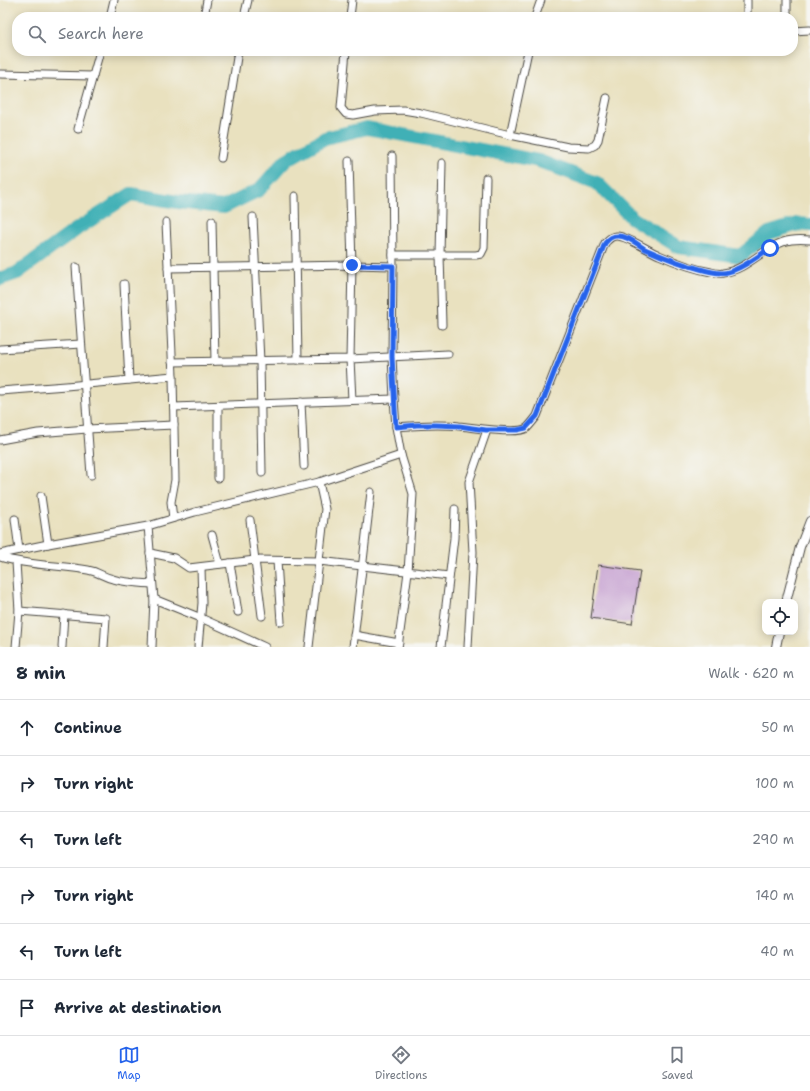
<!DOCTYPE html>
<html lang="en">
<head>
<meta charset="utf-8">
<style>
	:root { --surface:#fff; --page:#f6f6f7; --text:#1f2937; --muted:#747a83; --line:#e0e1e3; --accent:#2563eb }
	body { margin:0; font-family:"Shantell Sans",sans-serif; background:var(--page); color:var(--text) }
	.controls { position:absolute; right:12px; bottom:12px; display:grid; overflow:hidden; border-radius:8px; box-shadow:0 2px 10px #0003 }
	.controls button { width:36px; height:36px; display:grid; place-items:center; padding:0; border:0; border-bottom:1px solid var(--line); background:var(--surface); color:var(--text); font:20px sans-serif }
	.stop { position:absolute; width:12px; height:12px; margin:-9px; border:3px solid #2563eb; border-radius:50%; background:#fff }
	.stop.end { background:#2563eb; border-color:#fff; box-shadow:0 1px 4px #0008 }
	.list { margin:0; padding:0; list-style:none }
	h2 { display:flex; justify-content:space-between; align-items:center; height:52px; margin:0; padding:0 16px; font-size:17px }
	h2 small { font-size:13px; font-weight:400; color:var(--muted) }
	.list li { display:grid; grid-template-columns:26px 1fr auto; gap:12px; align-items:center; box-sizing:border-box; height:56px; padding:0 16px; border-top:1px solid var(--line) }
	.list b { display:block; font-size:15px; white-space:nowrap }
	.list em { font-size:13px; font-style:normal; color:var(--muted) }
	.icon { flex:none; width:22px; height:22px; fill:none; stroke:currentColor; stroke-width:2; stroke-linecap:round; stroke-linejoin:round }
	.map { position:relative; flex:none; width:810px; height:647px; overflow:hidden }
	.search { position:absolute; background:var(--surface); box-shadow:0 2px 10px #0003; left:12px; right:12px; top:12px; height:44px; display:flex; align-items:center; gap:10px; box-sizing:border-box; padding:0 14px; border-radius:16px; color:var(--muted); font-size:15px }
	.sheet { height:388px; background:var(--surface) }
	nav { display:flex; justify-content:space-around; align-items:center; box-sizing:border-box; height:56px; border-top:1px solid var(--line); background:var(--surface); font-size:11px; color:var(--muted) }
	nav a { display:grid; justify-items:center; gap:2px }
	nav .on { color:var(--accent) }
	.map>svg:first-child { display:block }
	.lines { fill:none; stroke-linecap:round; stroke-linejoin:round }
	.river { stroke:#3fb0b6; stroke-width:14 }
	.building { fill:#ccabd5 }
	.minor-casing { stroke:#484641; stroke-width:9 }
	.tertiary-casing { stroke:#484641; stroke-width:10 }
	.minor { stroke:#fff; stroke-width:7 }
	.tertiary { stroke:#fff; stroke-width:8 }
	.route { stroke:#2563eb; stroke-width:5 }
</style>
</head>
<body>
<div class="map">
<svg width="810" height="647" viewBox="0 0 810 647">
	<rect width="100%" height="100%" fill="#f6f6f2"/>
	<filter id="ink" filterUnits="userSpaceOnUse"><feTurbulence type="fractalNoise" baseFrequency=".025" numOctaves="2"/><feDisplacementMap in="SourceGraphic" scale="8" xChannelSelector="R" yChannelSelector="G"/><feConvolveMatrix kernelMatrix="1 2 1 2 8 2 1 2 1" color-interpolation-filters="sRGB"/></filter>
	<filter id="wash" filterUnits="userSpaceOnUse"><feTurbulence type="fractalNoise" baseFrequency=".012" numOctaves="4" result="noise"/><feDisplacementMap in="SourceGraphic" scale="16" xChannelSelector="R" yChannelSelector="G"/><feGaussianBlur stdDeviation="0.9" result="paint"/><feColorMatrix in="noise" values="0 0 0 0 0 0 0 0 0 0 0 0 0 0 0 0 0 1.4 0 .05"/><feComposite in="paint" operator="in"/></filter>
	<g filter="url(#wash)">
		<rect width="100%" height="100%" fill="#e9e1bf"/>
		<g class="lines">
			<polyline class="river" points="0,279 17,273 77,229 131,194 178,202 224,207 259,190 286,160 325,138 367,128 539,161 597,183 632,218 679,247 740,256 769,233 798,224 810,225"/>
		</g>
		<g id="blocks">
			<polygon class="building" points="598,565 640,571 632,624 591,618"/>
		</g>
	</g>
	<g filter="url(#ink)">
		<use href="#blocks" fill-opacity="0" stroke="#484641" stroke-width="1"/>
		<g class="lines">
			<defs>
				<g id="minor">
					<polyline points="747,0 747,17"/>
					<polyline points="787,0 787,17"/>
					<polyline points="110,17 114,0"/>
					<polyline points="204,17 207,0"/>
					<polyline points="244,17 248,0"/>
					<polyline points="350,17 352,0"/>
					<polyline points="535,17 541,0"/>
					<polyline points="793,31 810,30"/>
					<polyline points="346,51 341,108 346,114 353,115 375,111 403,110 421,113 510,135 568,147 589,148 595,145 598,140 607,98"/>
					<polyline points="0,74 93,76"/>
					<polyline points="78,129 100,51"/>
					<polyline points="510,135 528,51"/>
					<polyline points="392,156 393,266 392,357 394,399 396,427 401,455 413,494 408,572 398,647"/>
					<polyline points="221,158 238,51"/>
					<polyline points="349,161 352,265 350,359 352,400"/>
					<polyline points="442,163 440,255 442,325"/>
					<polyline points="295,196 298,360"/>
					<polyline points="253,217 260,361 262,473"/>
					<polyline points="212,221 215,361"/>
					<polyline points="166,222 173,376 175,480 171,502 173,518"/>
					<polyline points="393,255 476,255 481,254 484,248 486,178"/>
					<polyline points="76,267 91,475"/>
					<polyline points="168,268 352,265 393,266"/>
					<polyline points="124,284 129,380"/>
					<polyline points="0,349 81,344"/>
					<polyline points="172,362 350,359 448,354"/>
					<polyline points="0,391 66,386 173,376"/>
					<polyline points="301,402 304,466"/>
					<polyline points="174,407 394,399"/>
					<path d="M396 427C410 426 423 425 437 425 444 425 452 425 459 426 472 427 517 435 527 428 530 425 534 420 537 416L605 243C609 239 611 236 617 236 627 236 649 251 659 255 675 262 694 269 711 272 715 273 720 274 723 273 746 270 762 249 783 242 792 239 801 239 810 240"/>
					<polyline points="0,440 38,433 87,429 174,425"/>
					<polyline points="218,478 218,406"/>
					<polyline points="41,496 48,544"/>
					<polyline points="15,519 19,550"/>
					<polyline points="250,520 262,616"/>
					<polyline points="148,526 154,599 152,647"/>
					<polyline points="212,535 220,564"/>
					<polyline points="150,553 174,558 189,568 255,560 319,561 449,576"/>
					<polyline points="0,554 48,544 148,526 195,512 319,482 401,455"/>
					<path d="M0 557C29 566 58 565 88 570 99 572 103 577 113 579 126 583 140 583 152 584"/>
					<polyline points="277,561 281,622"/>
					<polyline points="16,562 19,611 16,647"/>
					<polyline points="230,563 238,612"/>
					<polyline points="154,599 201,618 265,647"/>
					<polyline points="19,611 106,618 104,647"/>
					<polyline points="354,635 399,643"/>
					<polyline points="62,647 64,614"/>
					<polyline points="198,647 202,603 201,567"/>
					<polyline points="309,647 325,509 319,482"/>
					<polyline points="353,647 371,492"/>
					<polyline points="441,647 454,538 455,509"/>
					<polyline points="468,647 473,552 469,482 487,430"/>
				</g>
				<g id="tertiary">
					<polyline points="786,602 800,547 810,521"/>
					<polyline points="776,647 779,632"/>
				</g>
			</defs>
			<use href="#minor" class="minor-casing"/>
			<use href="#tertiary" class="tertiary-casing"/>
			<use href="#minor" class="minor"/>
			<use href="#tertiary" class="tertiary"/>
		</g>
	</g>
	<g class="lines" filter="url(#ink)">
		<path class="route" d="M352 265 393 266 392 357 396 427 417 425H436L459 426 486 430H517L526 428 537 416 605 243C609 239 611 236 618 236 628 236 637 244 645 249 663 257 681 264 700 269 707 271 714 273 722 273 736 273 759 256 770 248"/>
	</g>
</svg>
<div class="controls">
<button><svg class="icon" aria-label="locate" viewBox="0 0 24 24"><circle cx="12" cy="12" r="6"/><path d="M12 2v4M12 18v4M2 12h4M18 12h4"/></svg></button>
</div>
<div class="stop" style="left:770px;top:248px"></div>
<div class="stop end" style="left:352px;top:265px"></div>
<div class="search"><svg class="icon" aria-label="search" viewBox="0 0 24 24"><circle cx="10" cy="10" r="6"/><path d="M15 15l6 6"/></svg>Search here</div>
</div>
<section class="sheet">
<h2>8 min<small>Walk · 620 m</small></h2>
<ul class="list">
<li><svg class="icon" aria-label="ahead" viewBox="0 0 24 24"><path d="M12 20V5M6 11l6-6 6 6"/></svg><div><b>Continue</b></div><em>50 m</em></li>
<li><svg class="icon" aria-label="right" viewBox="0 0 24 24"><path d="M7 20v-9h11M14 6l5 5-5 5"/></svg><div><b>Turn right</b></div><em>100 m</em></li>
<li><svg class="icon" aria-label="left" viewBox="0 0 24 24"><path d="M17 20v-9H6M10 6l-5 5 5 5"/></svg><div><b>Turn left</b></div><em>290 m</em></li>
<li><svg class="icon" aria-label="right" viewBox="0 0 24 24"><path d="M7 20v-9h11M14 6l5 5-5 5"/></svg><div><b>Turn right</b></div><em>140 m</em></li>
<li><svg class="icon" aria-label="left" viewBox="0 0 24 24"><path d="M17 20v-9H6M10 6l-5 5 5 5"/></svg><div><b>Turn left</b></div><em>40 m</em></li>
<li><svg class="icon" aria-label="arrive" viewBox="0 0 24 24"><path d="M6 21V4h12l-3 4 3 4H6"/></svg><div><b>Arrive at destination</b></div></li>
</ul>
</section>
<nav>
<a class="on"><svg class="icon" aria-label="map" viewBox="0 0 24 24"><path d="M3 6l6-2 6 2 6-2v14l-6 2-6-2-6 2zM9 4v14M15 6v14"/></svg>Map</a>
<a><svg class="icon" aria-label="directions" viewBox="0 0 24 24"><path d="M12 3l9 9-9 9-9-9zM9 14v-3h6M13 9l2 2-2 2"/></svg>Directions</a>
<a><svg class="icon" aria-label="saved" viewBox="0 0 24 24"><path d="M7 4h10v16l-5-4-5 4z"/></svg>Saved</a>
</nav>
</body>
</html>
